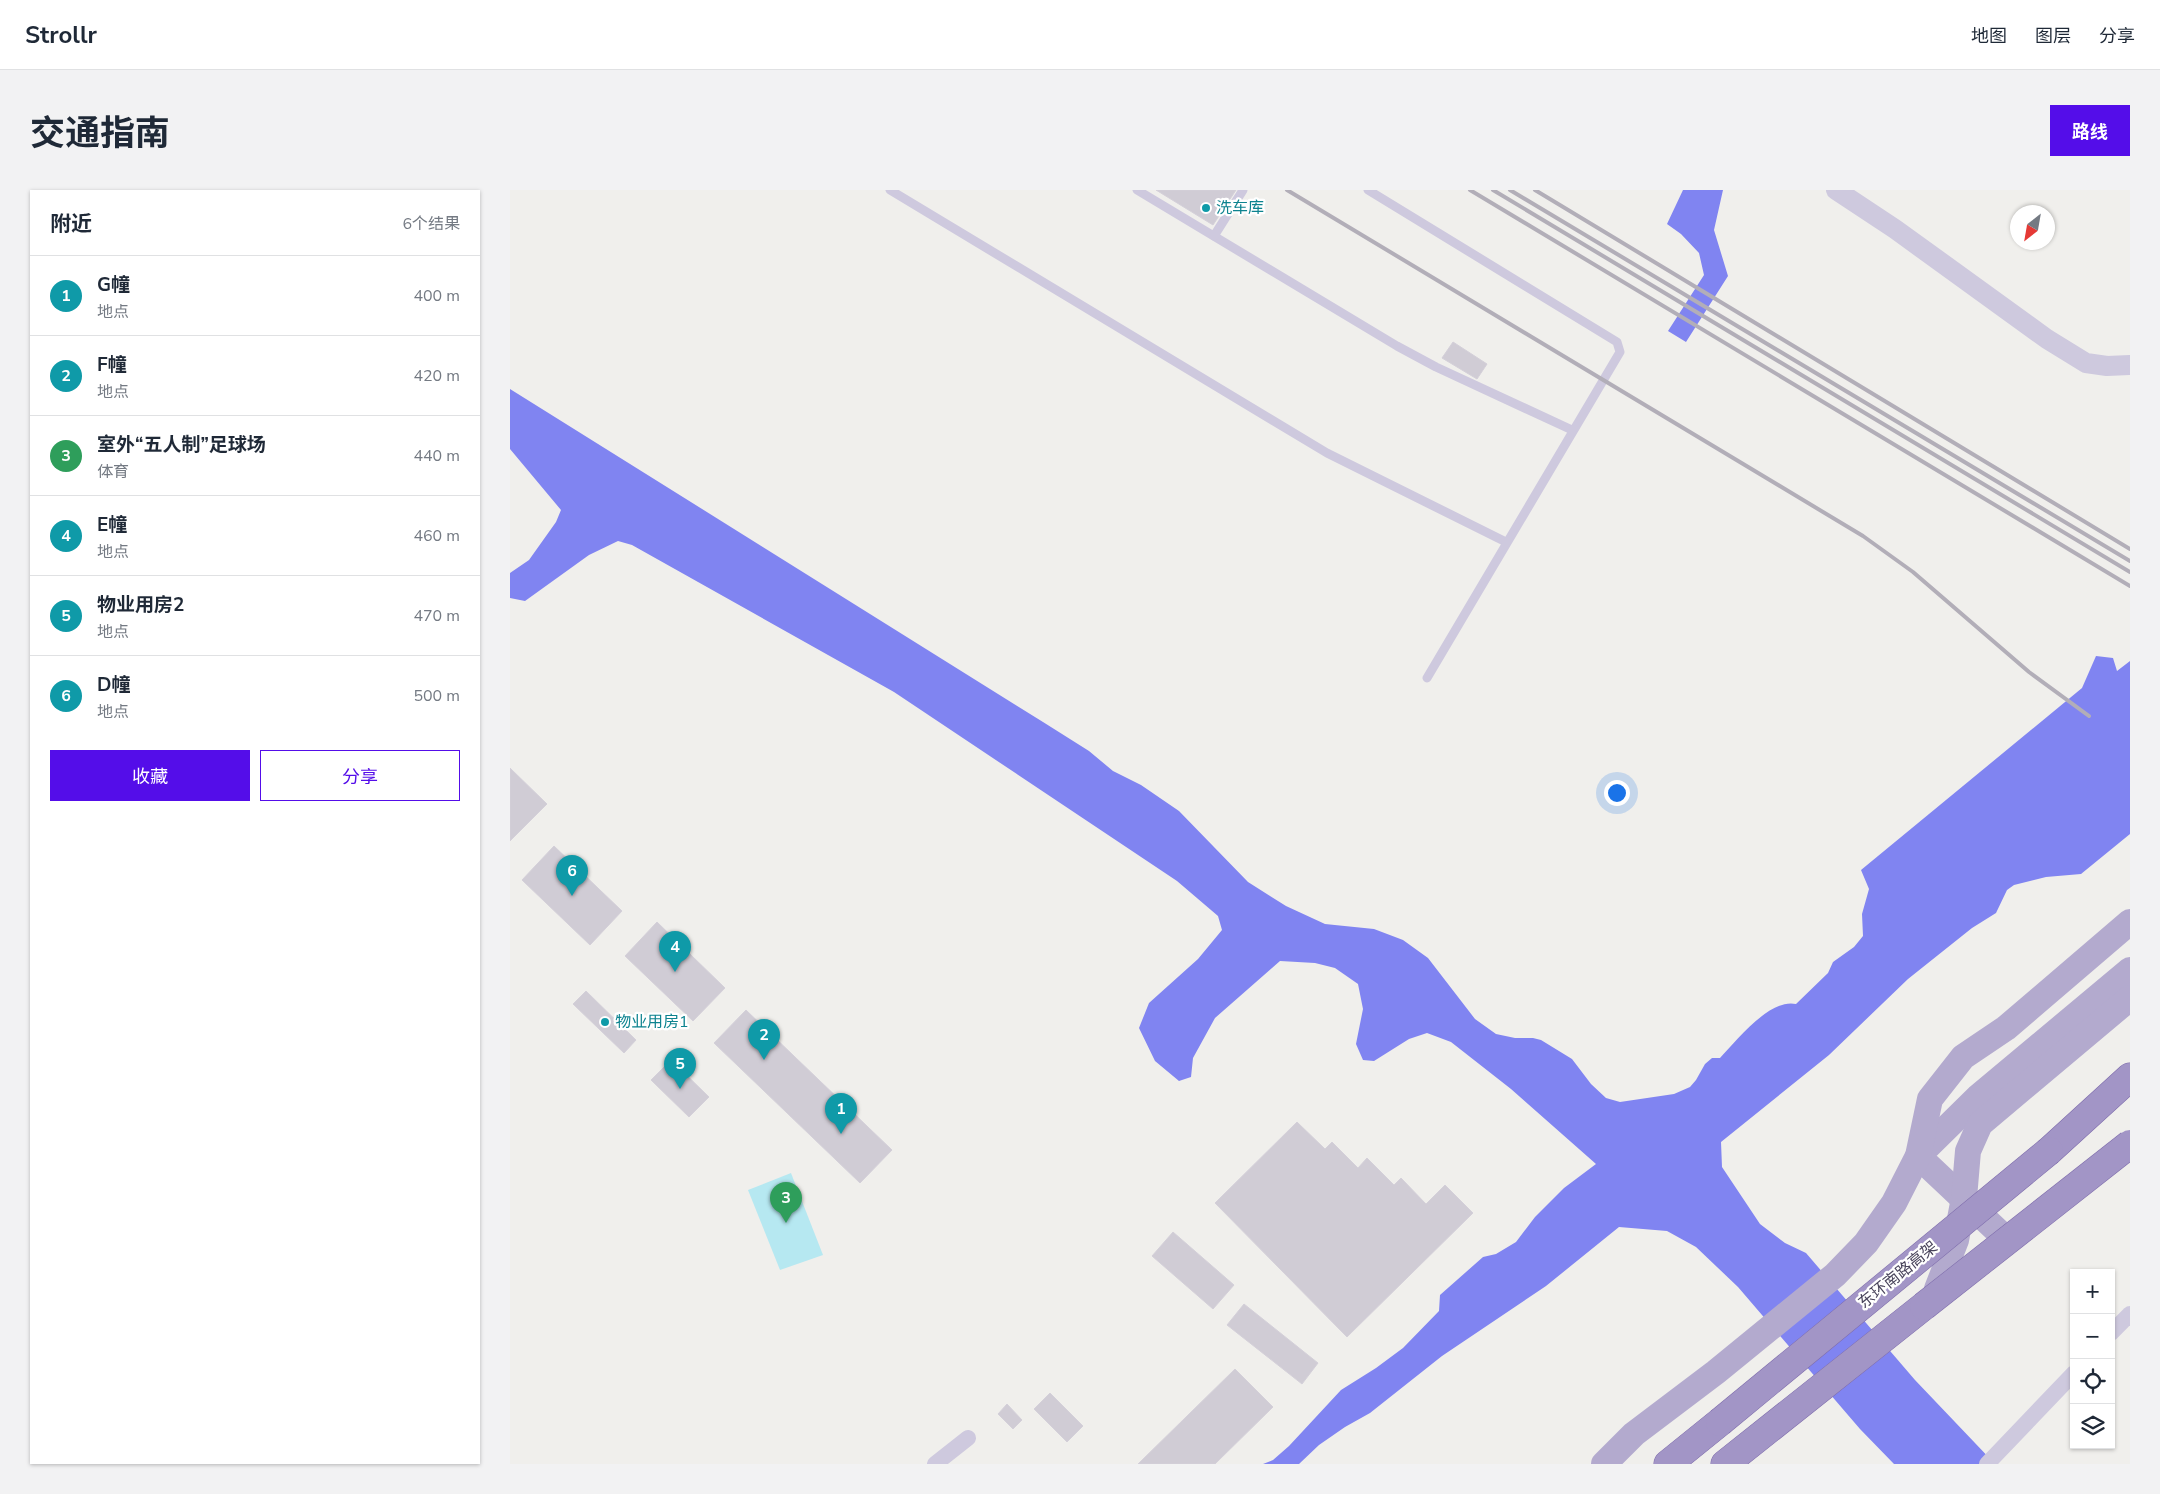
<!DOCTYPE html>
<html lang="zh">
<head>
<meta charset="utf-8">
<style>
	:root { --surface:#fff; --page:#f2f2f3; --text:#1f2937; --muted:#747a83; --line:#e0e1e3; --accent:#540de9 }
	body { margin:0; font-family:"Nunito Sans","Noto Sans SC",sans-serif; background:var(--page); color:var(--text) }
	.controls { position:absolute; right:15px; bottom:15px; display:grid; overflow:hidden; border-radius:0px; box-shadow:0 1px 4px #0004 }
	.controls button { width:45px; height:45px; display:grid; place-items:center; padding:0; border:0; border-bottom:1px solid var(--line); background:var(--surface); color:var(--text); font:25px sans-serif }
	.compass { position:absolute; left:1500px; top:15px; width:45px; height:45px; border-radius:50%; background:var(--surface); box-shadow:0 1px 4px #0004; rotate:211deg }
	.you { position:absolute; left:1106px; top:602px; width:18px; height:18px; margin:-12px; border:4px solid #fff; border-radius:50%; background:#1a73e8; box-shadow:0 0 0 8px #1a73e833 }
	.badge { display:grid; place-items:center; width:32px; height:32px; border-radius:50%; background:var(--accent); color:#fff; font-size:16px; font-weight:700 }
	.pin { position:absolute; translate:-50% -41px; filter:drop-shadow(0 1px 2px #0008) }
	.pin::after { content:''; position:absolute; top:26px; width:18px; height:15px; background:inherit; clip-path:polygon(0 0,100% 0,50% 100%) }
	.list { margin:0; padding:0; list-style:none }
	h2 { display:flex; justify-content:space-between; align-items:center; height:65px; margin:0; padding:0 20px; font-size:21px }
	h2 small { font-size:16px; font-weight:400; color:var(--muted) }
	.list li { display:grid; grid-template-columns:32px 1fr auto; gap:15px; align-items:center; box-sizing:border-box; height:80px; padding:0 20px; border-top:1px solid var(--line) }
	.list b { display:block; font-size:19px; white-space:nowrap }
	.list p { margin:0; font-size:16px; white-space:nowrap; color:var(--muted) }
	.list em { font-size:16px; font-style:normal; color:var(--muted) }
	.actions { display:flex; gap:10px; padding:15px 20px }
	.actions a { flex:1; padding:11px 0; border:1px solid var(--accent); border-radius:0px; text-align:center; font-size:18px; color:var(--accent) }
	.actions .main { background:var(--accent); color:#fff }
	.icon { flex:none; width:28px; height:28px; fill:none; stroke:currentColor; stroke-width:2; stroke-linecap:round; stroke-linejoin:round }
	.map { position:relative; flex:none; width:1620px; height:1274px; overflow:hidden; border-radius:0px }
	header { display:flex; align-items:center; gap:30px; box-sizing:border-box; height:70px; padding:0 25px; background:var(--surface); border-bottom:1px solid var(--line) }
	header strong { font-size:24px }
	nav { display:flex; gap:28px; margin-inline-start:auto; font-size:18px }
	.intro { display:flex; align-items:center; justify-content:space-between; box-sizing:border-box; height:120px; padding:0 30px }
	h1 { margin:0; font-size:35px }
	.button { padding:12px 22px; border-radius:0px; background:var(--accent); color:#fff; font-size:18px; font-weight:700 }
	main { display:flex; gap:30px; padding:0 30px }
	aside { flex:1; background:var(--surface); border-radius:0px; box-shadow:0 1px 4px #0004 }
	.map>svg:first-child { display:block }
	.green { fill:#b6e8f1 }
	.water { fill:#8084f1 }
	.building { fill:#d0ccd5; stroke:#d4d0d9 }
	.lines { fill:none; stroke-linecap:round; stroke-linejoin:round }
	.trunk-casing { stroke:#7e6cab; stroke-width:29 }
	.service { stroke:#cec9de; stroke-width:9 }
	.minor { stroke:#cec9de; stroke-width:16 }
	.tertiary { stroke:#cec9de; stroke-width:20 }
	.primary { stroke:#b3aace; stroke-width:26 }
	.trunk { stroke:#a295c6; stroke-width:28 }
	.rail { stroke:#b2aeb8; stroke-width:4 }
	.trunk-bridge-casing { stroke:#7e6cab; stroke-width:29; stroke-linecap:butt }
	.trunk-bridge { stroke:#a295c6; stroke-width:28 }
	.culture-dot { fill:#0f9aa8; stroke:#fff; stroke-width:2 }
	.labels { text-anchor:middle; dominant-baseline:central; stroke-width:4.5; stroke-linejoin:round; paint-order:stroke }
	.culture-label { font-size:16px; fill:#0d838f; stroke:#fff; text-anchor:start }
	.street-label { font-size:16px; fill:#49445b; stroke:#fff }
</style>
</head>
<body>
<header>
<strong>Strollr</strong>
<nav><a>地图</a><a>图层</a><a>分享</a></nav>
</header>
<div class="intro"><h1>交通指南</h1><a class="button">路线</a></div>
<main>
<aside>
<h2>附近<small>6个结果</small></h2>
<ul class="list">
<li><span class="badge" style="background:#0f9aa8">1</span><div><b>G幢</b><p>地点</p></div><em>400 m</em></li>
<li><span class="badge" style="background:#0f9aa8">2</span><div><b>F幢</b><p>地点</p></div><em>420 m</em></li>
<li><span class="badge" style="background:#2e9e5b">3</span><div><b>室外“五人制”足球场</b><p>体育</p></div><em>440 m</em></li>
<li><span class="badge" style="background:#0f9aa8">4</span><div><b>E幢</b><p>地点</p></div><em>460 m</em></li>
<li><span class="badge" style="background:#0f9aa8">5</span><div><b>物业用房2</b><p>地点</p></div><em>470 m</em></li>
<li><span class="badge" style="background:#0f9aa8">6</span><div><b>D幢</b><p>地点</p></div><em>500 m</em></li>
</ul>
<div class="actions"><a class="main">收藏</a><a>分享</a></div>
</aside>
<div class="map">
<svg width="1620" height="1274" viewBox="0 0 1620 1274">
	<rect width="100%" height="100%" fill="#f0efec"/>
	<polygon class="green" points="281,983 313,1065 270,1080 238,1000"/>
	<g class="water">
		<polygon points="1173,0 1213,0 1204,40 1218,86 1176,152 1158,141 1194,85 1189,63 1171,44 1157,34"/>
		<path d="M0 199 533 532 579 561 603 581 631 595 669 621 738 692 776 716 815 734 864 739 893 750 918 768 965 829 986 844 1005 848H1023L1031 850 1062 869 1081 894 1096 908 1110 912 1164 904 1180 897 1186 890 1195 874 1202 868H1210C1226 851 1260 808 1286 814L1318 783 1323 772 1344 757 1353 746 1352 724 1359 699 1351 680 1572 498 1586 466 1603 468 1607 481 1620 471V644L1571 684 1536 687 1504 695 1497 700 1486 723 1462 738 1398 789 1319 865 1211 952 1212 977 1250 1034 1275 1053 1296 1063 1405 1190 1485 1274H1384L1350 1239 1228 1097 1186 1057 1157 1041 1109 1037 1036 1096 932 1166 860 1223 835 1237 809 1255 789 1274H753L763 1270 779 1256 831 1200 866 1178 893 1158 929 1121 930 1105 973 1067 986 1064 1006 1052 1025 1027 1054 998 1086 974 1001 899 941 852 917 843 899 849 864 871 853 870 846 854 853 819 848 794 825 778 805 773 770 771 705 828 683 868 681 887 669 891 645 871 629 838 639 813 688 769 712 740 708 726 667 691 384 502 122 355 108 351 79 365 15 411 0 408V383L19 370 46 332 51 320 0 259Z"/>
	</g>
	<g class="building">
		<polygon points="646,0 726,0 703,35"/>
		<polygon points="943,152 977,174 967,189 932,168"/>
		<polygon points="0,578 37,614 0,651"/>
		<polygon points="44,656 112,721 80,755 12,690"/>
		<polygon points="147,732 215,798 183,831 115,766"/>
		<polygon points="76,801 126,850 114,863 63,814"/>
		<polygon points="236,820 382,960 350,993 204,853"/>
		<polygon points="161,870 199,907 179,927 141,890"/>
		<polygon points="787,932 815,959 822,952 848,978 857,968 884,995 891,988 916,1014 935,995 963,1023 837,1147 705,1013"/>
		<polygon points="663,1042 724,1095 703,1119 642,1066"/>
		<polygon points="734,1114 808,1173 792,1194 717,1135"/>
		<polygon points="725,1179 763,1217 705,1274 628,1274"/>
		<polygon points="540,1203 573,1236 557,1252 524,1219"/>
		<polygon points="497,1214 512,1230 503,1239 488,1224"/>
	</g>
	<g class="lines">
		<defs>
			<g id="trunk">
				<polyline points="1539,961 1620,887"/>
				<polyline points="1158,1274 1210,1232"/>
				<polyline points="1215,1274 1414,1116"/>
			</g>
		</defs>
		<use href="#trunk" class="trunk-casing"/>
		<g class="service">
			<polyline points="380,0 817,263 996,352"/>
			<polyline points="627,0 887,156 926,177 1062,240"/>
			<polyline points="858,0 1107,152 1110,162 917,488"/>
			<polyline points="704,46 733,0"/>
		</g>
		<g class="minor">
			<polyline points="1601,1143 1620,1124"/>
			<polyline points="425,1274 458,1248"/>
			<polyline points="1477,1274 1564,1183"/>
		</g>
		<polyline class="tertiary" points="1326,0 1385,39 1537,149 1576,173 1597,176 1620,175"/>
		<g class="primary">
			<polyline points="1495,1048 1408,966 1468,907 1620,780"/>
			<polyline points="1427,1099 1446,1050 1454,1008 1458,961 1470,934 1620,808"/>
			<polyline points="1094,1274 1124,1244 1206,1182 1325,1085 1356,1053 1384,1013 1408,966 1420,909 1453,867 1496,838 1620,732"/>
		</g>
		<use href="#trunk" class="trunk"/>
		<g class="rail">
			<polyline points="777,0 1353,346 1403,382 1519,482 1579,526"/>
			<polyline points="960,0 1620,396"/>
			<polyline points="983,0 1620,382"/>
			<polyline points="1000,0 1620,371"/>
			<polyline points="1025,0 1620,359"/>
		</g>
		<defs>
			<g id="trunk-bridge">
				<polyline points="1414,1116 1620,954"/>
				<polyline points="1210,1232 1539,961"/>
			</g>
		</defs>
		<use href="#trunk-bridge" class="trunk-bridge-casing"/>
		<use href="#trunk-bridge" class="trunk-bridge"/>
	</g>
	<g class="culture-dot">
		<circle cx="696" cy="18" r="5"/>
		<circle cx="95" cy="832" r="5"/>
	</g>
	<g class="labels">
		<g class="culture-label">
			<text x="706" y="18">洗车库</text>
			<text x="105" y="832">物业用房1</text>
		</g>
		<g class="street-label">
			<text transform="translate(1388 1085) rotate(-39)">东环南路高架</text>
		</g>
	</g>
</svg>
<div class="controls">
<button>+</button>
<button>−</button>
<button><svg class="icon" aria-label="locate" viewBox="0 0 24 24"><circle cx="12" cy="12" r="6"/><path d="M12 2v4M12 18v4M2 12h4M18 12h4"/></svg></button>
<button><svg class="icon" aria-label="layers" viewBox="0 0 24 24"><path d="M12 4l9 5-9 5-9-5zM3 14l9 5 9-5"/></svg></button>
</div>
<svg class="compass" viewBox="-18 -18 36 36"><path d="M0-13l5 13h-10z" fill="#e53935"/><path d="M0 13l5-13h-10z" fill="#747a83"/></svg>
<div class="you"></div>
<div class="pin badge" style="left:331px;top:944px;background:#0f9aa8">1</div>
<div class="pin badge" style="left:254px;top:870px;background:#0f9aa8">2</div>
<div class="pin badge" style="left:276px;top:1033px;background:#2e9e5b">3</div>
<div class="pin badge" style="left:165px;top:782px;background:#0f9aa8">4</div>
<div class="pin badge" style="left:170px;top:899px;background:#0f9aa8">5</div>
<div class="pin badge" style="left:62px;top:706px;background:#0f9aa8">6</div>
</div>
</main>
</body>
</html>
